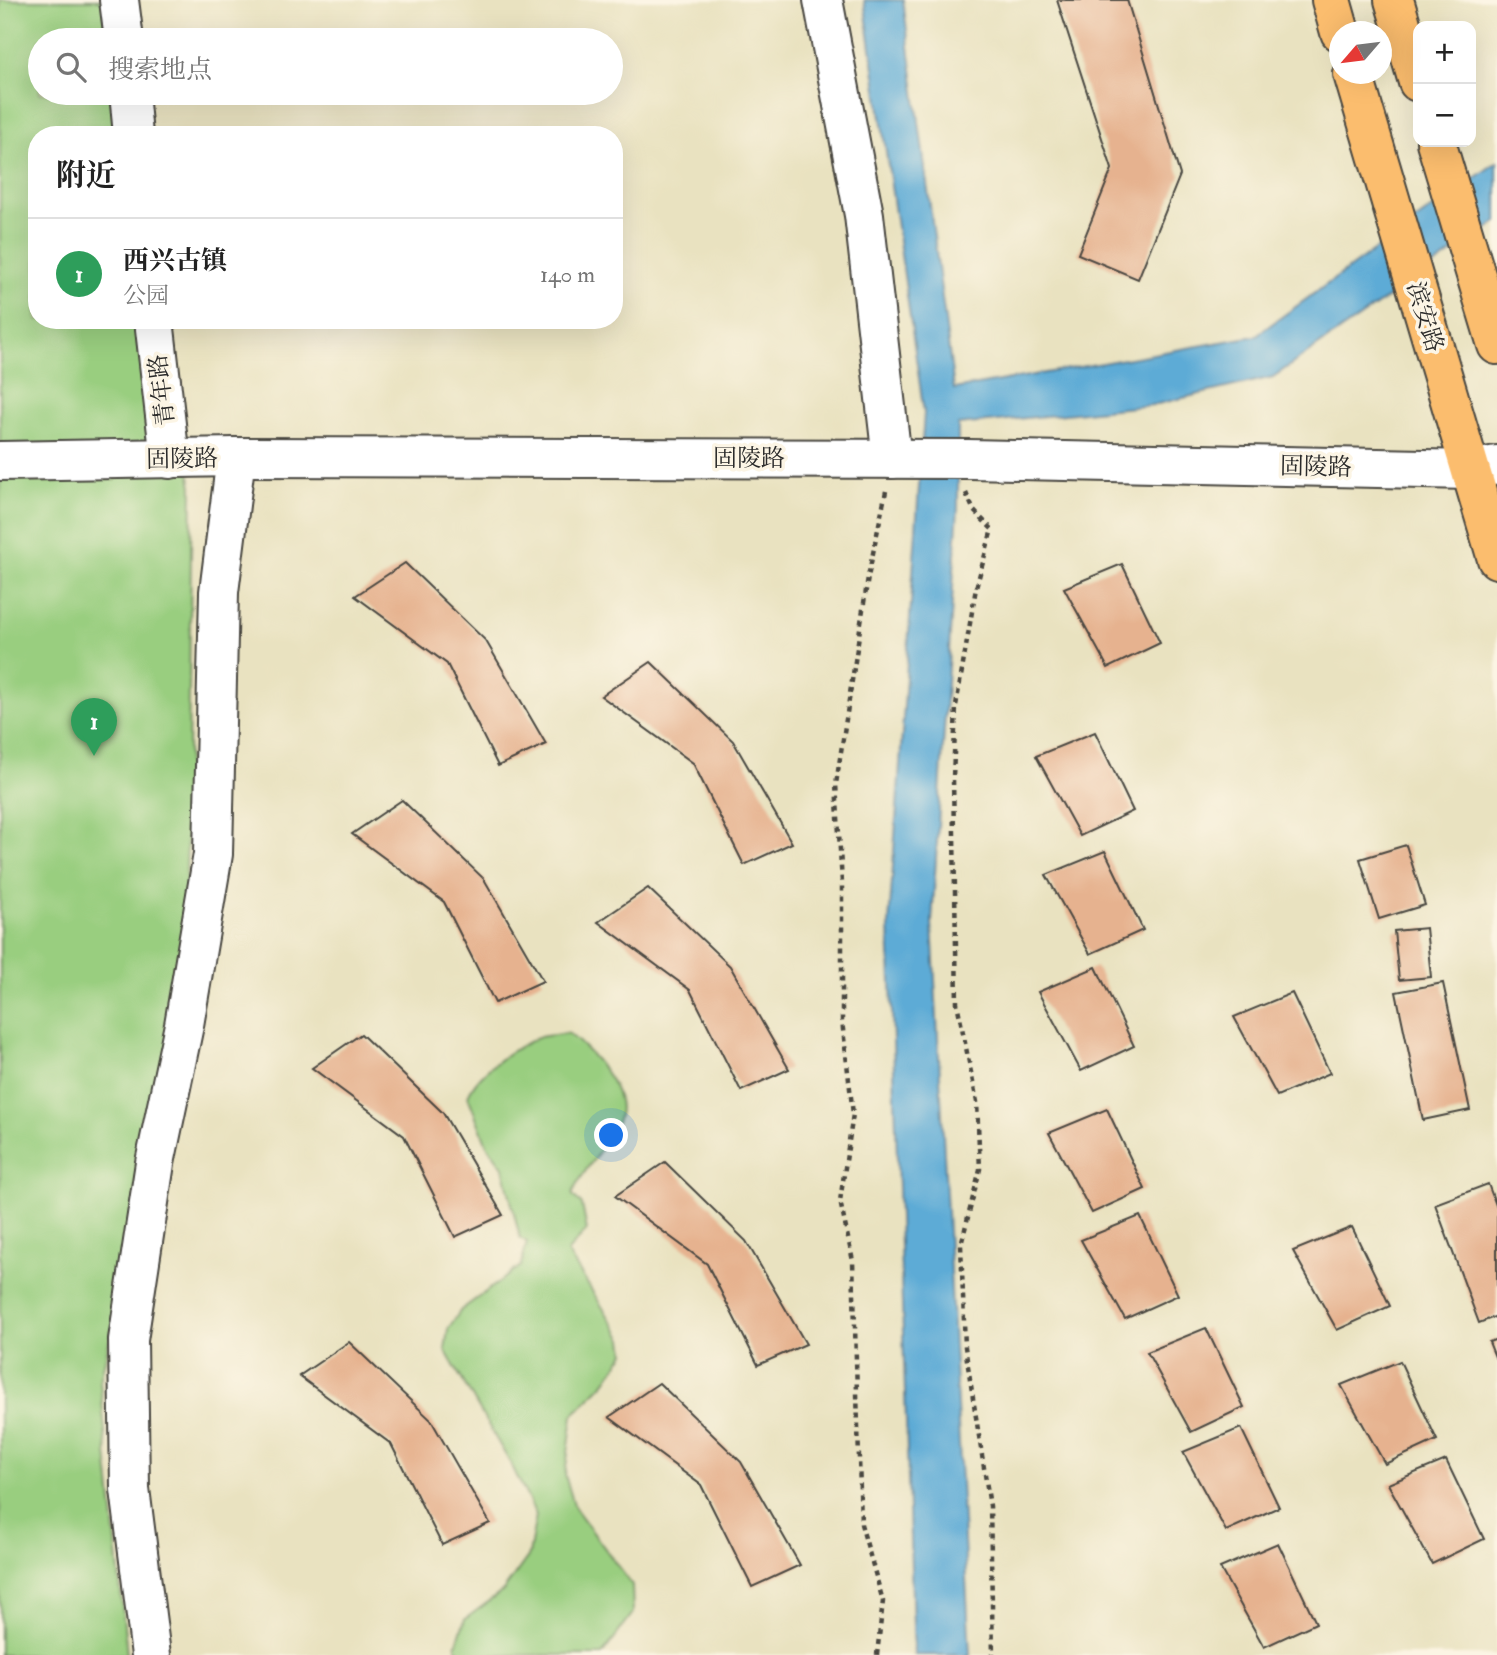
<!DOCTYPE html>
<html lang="zh">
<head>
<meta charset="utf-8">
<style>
	:root { --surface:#fff; --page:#f6f6f6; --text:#222; --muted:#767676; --line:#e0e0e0; --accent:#2563eb }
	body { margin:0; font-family:"IM FELL Double Pica","Noto Serif SC",serif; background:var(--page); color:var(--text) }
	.controls { position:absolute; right:21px; top:21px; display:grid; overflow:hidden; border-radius:14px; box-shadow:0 7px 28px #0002 }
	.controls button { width:63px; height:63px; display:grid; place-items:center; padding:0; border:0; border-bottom:2px solid var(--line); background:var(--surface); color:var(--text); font:35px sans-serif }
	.compass { position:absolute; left:1329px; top:21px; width:63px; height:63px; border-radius:50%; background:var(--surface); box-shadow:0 7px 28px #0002; rotate:242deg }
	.you { position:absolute; left:612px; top:1136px; width:24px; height:24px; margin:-18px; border:5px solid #fff; border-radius:50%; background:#1a73e8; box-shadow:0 0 0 10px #1a73e833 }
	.badge { display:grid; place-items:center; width:46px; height:46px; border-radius:50%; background:var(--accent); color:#fff; font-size:23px; font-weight:700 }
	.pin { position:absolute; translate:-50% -58px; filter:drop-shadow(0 2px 4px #0008) }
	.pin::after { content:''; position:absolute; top:37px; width:24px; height:21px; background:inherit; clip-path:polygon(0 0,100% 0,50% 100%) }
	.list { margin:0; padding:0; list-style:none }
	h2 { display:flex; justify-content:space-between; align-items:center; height:91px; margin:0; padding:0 28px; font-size:30px }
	h2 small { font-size:23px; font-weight:400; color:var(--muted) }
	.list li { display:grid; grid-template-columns:46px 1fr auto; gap:21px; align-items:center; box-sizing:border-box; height:112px; padding:0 28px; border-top:2px solid var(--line) }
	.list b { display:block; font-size:26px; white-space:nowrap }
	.list p { margin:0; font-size:23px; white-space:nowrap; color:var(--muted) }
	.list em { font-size:23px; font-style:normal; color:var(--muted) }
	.icon { flex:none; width:38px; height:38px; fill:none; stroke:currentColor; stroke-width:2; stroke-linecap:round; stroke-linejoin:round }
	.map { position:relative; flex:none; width:1497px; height:1655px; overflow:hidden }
	.search { position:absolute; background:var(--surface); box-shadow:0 7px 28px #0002; left:28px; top:28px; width:595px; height:77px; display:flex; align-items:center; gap:18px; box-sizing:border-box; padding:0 24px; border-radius:38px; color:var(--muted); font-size:26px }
	.panel { position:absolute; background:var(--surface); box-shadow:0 7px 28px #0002; left:28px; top:126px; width:595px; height:203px; border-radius:28px }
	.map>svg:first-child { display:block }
	.green { fill:#99ce7f; stroke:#627c55; stroke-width:2 }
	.water { fill:#5dabd6; stroke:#446b80; stroke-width:2 }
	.building { fill:#e6b28f }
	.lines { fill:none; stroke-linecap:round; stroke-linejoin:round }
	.minor-casing { stroke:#484641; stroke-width:42 }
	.major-casing { stroke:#484641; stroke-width:42 }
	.path { stroke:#484641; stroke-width:4.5; stroke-dasharray:5 5; stroke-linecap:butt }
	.minor { stroke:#fff; stroke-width:38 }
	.major { stroke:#fbbd6e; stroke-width:38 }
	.labels { text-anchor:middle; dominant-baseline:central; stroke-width:7; stroke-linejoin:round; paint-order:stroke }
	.street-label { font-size:24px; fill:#2b2b2b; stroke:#fcf5e5 }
</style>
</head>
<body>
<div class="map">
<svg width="1497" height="1655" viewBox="0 0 1497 1655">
	<rect width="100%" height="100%" fill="#fcf5e5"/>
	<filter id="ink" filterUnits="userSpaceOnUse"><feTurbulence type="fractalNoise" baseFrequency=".0143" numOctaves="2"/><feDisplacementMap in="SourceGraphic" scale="14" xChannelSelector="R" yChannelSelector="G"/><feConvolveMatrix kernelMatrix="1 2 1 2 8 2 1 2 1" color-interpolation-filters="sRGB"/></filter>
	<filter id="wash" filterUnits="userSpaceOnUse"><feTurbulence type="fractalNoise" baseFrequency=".00686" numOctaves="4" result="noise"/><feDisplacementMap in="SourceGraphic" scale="28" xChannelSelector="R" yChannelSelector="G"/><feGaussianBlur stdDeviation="1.57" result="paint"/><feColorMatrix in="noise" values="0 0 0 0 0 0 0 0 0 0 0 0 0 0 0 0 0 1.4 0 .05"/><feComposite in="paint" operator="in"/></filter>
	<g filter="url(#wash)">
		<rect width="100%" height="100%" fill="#e9e2c0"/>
		<g class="green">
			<polygon points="0,0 106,0 112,40 40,40 40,93 120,93 127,135 37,135 37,320 160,320 192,486 184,1025 100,1381 127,1655 0,1655"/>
			<path d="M568 1033C588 1049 629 1090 618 1119 608 1146 584 1167 572 1194L582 1205 587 1230 567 1252 623 1339 625 1353 606 1381 573 1415 565 1475 575 1508 632 1585 633 1613 602 1655H460L456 1646 465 1619 503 1591 529 1555 536 1515 513 1468 445 1350 448 1329 461 1310 521 1266 527 1242 520 1238 503 1167 487 1145 468 1096C477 1072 516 1046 540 1037 549 1035 559 1035 568 1033Z"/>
		</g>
		<polygon class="water" points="864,0 903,0 954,389 1255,336 1497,162 1497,222 1273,377 1153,405 958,425 958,507 932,922 970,1655 914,1655 889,924 924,413"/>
		<g id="blocks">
			<g class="building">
				<polygon points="1057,0 1127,0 1180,175 1138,279 1078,254 1112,169"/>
				<polygon points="405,563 486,641 546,744 498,766 447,664 355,596"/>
				<polygon points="1122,564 1160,643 1108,668 1064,588"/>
				<polygon points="651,662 733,741 792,843 744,865 693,763 601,696"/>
				<polygon points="1095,732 1133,811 1080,836 1036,756"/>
				<polygon points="402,800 484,879 543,981 495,1003 444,902 352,834"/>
				<polygon points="1406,845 1425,905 1379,919 1360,859"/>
				<polygon points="1105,851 1143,930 1090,954 1046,875"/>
				<polygon points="648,888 730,966 789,1069 741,1091 690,990 598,922"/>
				<polygon points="1426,928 1431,977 1399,980 1394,931"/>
				<polygon points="1096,967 1134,1046 1081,1071 1038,992"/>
				<polygon points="1443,983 1470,1110 1423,1120 1396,992"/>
				<polygon points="1292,993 1330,1073 1277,1096 1234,1017"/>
				<polygon points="361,1034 443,1113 503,1215 455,1237 404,1136 312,1068"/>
				<polygon points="1107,1109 1145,1189 1092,1213 1049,1133"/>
				<polygon points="665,1162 746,1241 806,1344 758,1365 707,1264 615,1196"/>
				<polygon points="1488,1184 1497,1208 1497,1316 1479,1323 1435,1204"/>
				<polygon points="1140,1216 1178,1295 1125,1319 1081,1240"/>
				<polygon points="1352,1227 1390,1306 1337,1330 1293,1251"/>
				<polygon points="1206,1328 1244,1407 1191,1432 1147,1352"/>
				<polygon points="1497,1339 1497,1362 1489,1342"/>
				<polygon points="349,1342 431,1420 490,1523 442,1545 391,1444 299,1376"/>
				<polygon points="1400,1361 1437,1440 1385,1464 1341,1385"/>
				<polygon points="659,1383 741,1462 800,1565 752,1587 701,1485 609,1417"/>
				<polygon points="1241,1428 1279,1507 1226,1531 1183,1452"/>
				<polygon points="1446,1460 1484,1539 1432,1564 1388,1484"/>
				<polygon points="1278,1543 1316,1623 1264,1647 1220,1568"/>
			</g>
		</g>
	</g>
	<g filter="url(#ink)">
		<use href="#blocks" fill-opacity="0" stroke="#484641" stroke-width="2"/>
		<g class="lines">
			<defs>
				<g id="minor">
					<polyline points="119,0 124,40"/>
					<polyline points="823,0 864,215 892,459"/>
					<polyline points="129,93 133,135"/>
					<polyline points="154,320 170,459"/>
					<polyline points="0,461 236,457 969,459 1470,470 1497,465"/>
					<polyline points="151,1655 130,1489 128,1340 155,1163 184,1025 213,854 219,592 236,457"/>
				</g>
				<g id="major">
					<polyline points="1331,0 1340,32"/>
					<polyline points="1394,0 1418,82"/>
					<polyline points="1353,74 1497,559"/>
					<polyline points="1436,142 1497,345"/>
				</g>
			</defs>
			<use href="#minor" class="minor-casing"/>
			<use href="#major" class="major-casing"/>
			<g class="path">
				<polyline points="966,493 974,511 992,529 976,588 956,706 953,778 957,1003 977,1102 980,1169 961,1245 965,1347 990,1506 993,1655"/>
				<polyline points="877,1655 883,1601 861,1524 853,1261 840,1201 853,1114 842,1021 842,883 836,784 868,577 886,491"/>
			</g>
			<use href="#minor" class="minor"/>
			<use href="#major" class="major"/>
		</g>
	</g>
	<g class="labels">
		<g class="street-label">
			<text transform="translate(1425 317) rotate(73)">滨安路</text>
			<text transform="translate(162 390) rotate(-97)">青年路</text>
			<text x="749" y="458">固陵路</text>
			<text transform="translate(182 459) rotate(-1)">固陵路</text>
			<text transform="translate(1316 467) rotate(1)">固陵路</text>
		</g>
	</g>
</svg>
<div class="controls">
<button>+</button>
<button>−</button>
</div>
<svg class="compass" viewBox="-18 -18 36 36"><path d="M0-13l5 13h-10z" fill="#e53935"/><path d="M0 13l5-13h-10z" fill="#767676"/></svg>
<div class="you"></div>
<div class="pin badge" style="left:94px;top:756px;background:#2e9e5b">1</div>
<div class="search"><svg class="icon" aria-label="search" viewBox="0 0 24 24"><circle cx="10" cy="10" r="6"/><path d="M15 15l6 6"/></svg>搜索地点</div>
<section class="panel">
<h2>附近<small></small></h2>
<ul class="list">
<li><span class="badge" style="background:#2e9e5b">1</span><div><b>西兴古镇</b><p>公园</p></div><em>140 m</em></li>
</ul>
</section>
</div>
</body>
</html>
